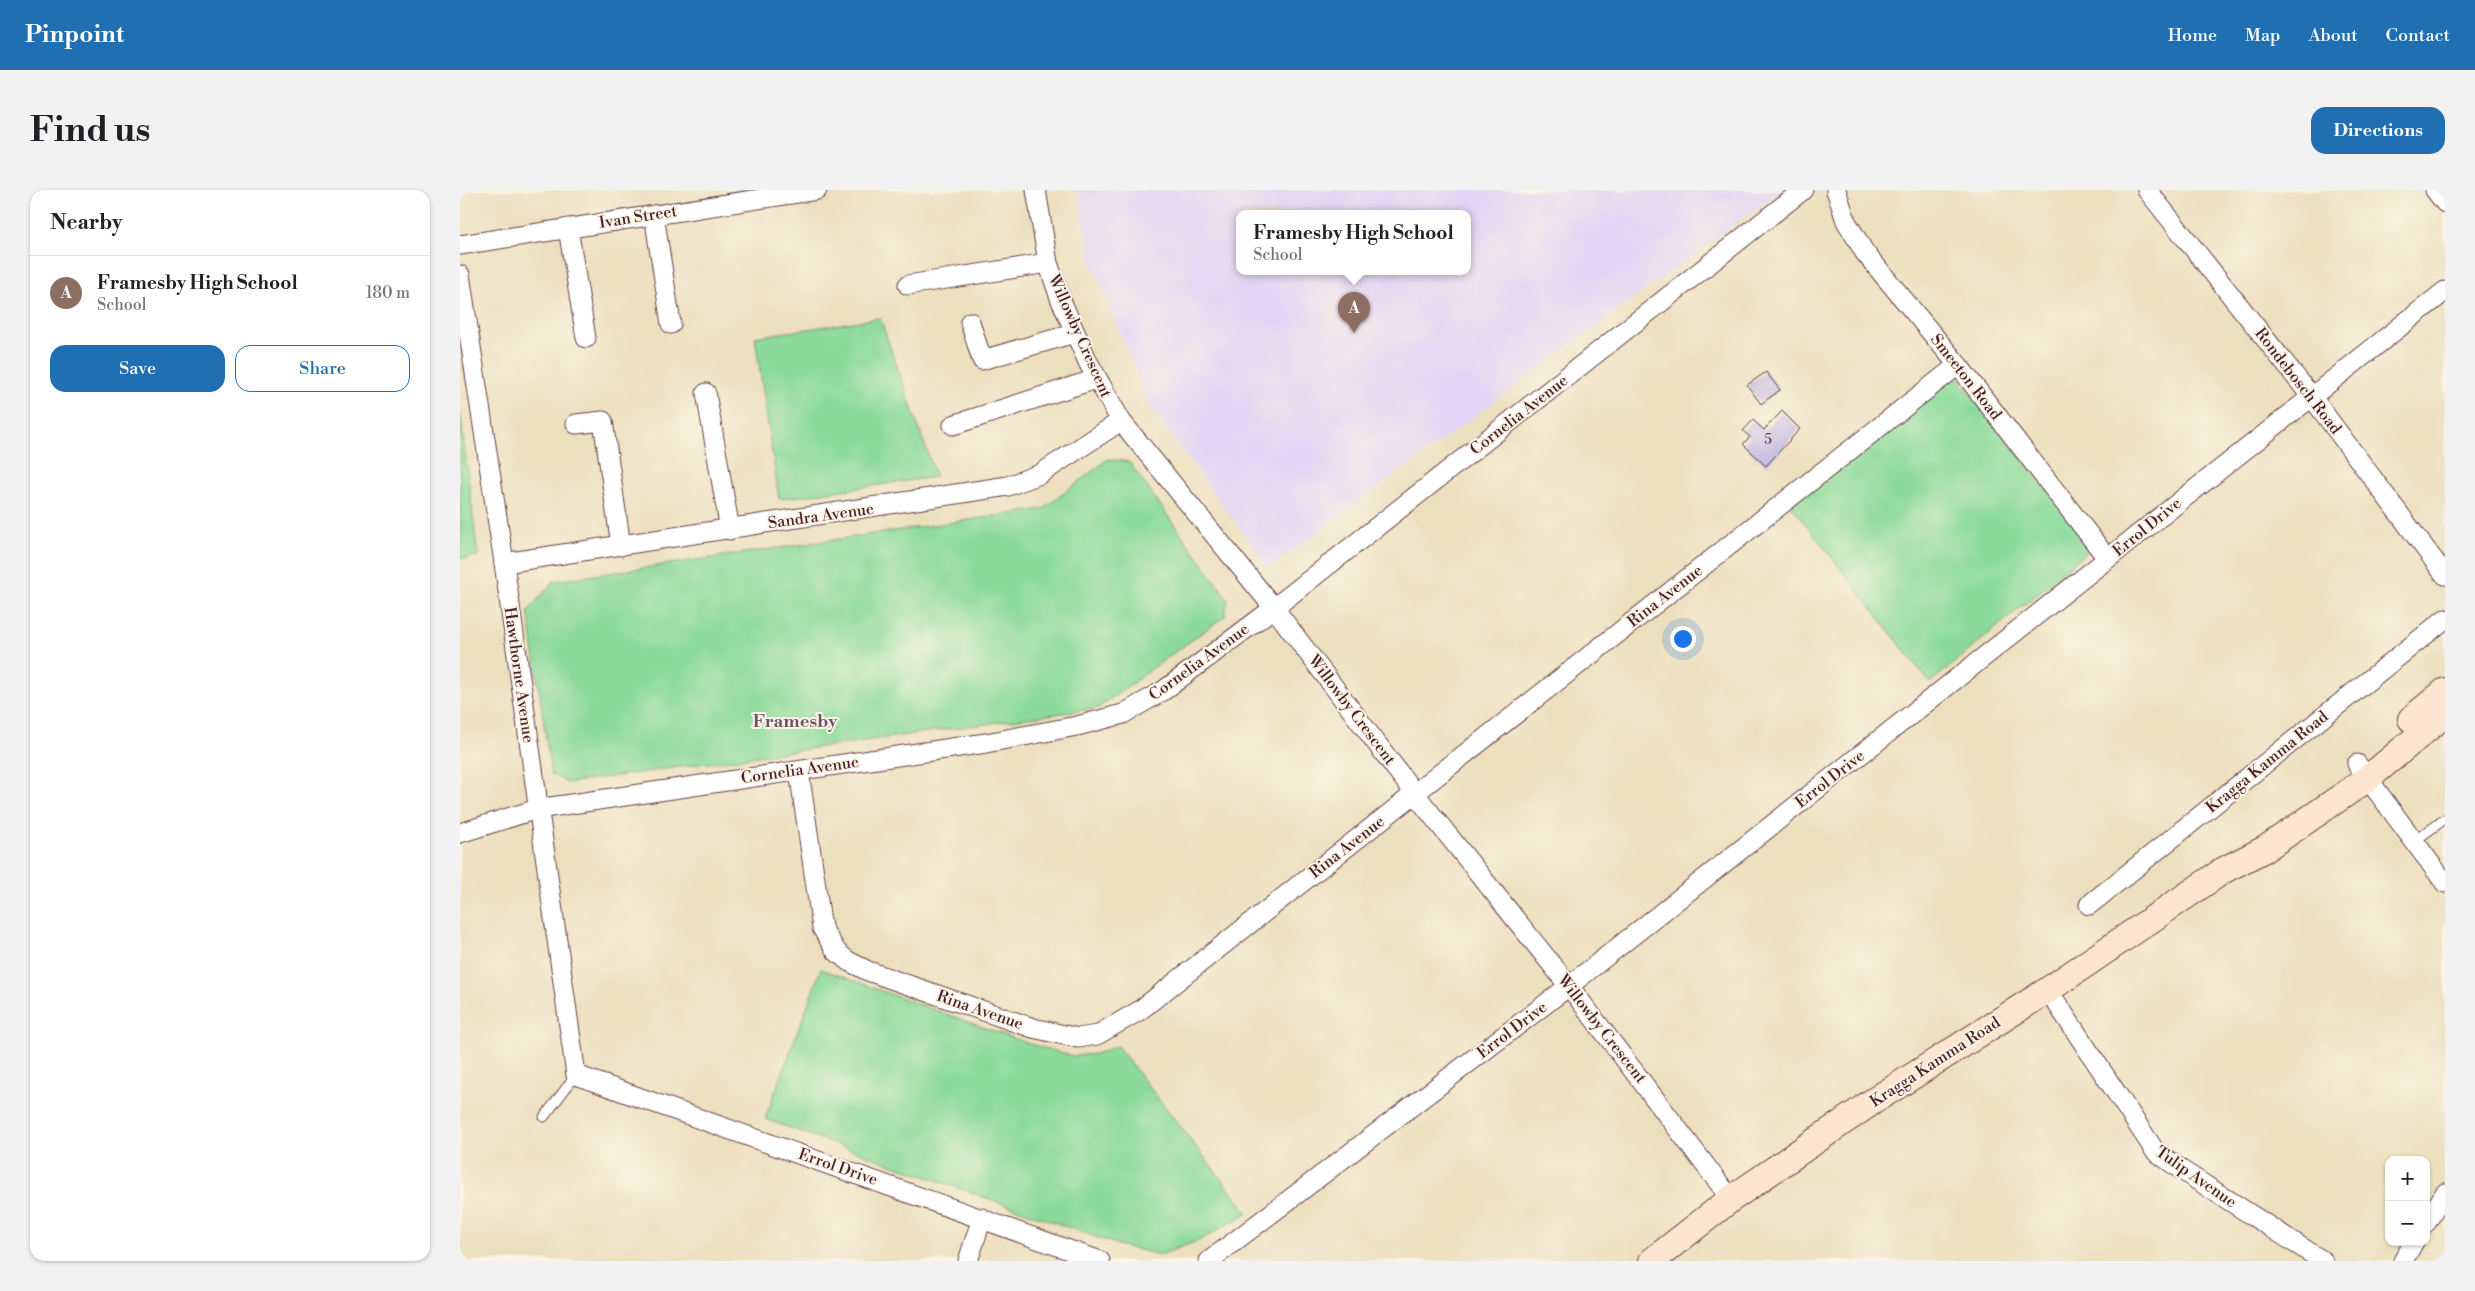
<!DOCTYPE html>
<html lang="en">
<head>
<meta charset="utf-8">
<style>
	:root { --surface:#fff; --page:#f2f2f2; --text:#202124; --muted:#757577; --line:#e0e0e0; --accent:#1f6fb2 }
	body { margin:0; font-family:"Libre Bodoni",serif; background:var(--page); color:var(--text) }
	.controls { position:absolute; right:15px; bottom:15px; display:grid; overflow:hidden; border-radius:10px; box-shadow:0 1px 4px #0004 }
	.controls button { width:45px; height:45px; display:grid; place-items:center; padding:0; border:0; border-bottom:1px solid var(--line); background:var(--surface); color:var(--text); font:25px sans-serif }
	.you { position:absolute; left:1222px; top:448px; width:18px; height:18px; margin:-12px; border:4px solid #fff; border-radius:50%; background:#1a73e8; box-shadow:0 0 0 8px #1a73e833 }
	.badge { display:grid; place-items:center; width:32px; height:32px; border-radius:50%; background:var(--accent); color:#fff; font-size:16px; font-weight:700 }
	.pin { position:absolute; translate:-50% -41px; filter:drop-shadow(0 1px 2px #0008) }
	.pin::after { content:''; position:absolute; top:26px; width:18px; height:15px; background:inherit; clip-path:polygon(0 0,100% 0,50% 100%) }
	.popup { position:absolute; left:776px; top:20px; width:235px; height:65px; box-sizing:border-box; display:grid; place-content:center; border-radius:10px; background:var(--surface); filter:drop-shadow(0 1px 4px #0005); font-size:16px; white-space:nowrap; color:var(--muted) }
	.popup b { font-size:19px; color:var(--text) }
	.popup::after { content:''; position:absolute; left:50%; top:100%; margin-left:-10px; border:10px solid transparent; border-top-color:var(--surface) }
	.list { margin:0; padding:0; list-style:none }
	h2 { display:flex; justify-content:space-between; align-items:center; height:65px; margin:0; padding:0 20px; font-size:21px }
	h2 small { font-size:16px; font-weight:400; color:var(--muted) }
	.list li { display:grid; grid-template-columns:32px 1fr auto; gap:15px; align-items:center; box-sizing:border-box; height:75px; padding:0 20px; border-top:1px solid var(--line) }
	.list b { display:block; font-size:19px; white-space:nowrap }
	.list p { margin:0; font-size:16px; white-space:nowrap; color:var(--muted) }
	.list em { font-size:16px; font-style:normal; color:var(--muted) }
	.actions { display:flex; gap:10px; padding:15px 20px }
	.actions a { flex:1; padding:11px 0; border:1px solid var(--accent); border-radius:15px; text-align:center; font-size:18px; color:var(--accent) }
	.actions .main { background:var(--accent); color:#fff }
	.map { position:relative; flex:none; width:1985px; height:1071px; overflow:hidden; border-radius:15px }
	header { display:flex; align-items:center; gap:30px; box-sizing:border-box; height:70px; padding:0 25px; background:var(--accent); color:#fff }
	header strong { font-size:24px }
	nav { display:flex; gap:28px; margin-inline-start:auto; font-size:18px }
	.intro { display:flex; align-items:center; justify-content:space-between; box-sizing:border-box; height:120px; padding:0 30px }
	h1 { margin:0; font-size:35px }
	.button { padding:12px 22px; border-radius:15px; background:var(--accent); color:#fff; font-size:18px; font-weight:700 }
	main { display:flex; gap:30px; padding:0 30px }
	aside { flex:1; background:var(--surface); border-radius:15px; box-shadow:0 1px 4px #0004 }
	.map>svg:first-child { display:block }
	.built { fill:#e1d4f4; fill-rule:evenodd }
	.green { fill:#8bda9a; stroke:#6a7c62 }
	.building { fill:#b8b2e2 }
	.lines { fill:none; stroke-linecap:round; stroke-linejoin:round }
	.lane-casing { stroke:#623c41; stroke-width:11 }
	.street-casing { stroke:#623c41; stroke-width:21 }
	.secondary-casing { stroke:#623c41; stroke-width:28 }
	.lane { stroke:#fff; stroke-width:9 }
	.street { stroke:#fff; stroke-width:19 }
	.secondary { stroke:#fce5cf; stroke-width:26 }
	.labels { text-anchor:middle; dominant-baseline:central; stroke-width:4; stroke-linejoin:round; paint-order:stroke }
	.number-label { font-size:14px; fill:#664459 }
	.street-label { font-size:16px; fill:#4a1f2b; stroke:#fcf5e5 }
	.neighbourhood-label { font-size:18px; font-weight:bold; fill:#70526b; stroke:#fcf5e5 }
</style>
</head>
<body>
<header>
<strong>Pinpoint</strong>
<nav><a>Home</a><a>Map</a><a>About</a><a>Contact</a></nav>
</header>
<div class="intro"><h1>Find us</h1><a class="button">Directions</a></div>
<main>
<aside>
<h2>Nearby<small></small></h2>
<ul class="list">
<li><span class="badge" style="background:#8d6e63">A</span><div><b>Framesby High School</b><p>School</p></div><em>180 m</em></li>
</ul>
<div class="actions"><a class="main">Save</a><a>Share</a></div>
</aside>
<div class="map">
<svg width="1985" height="1071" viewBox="0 0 1985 1071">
	<rect width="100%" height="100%" fill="#fcf5e5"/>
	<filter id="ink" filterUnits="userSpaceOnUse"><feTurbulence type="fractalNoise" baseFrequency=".02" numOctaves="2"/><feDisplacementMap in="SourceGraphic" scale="10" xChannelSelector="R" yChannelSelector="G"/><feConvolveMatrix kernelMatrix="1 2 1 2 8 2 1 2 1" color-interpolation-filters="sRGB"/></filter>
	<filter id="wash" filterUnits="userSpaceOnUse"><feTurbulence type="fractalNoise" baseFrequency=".0096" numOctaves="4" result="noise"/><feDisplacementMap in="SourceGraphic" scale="20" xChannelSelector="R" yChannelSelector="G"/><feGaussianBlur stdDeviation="1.12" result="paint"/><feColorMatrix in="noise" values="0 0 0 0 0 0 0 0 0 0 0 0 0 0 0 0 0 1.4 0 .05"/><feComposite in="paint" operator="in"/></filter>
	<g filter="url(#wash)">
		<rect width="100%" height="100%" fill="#ecdfbd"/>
		<path class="built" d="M617 0H1321L809 378 690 217 631 70ZM780 24H1008V82H780Z"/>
		<g class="green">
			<polygon points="420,128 476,287 319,309 295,147"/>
			<polygon points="1496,186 1633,357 1470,493 1330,314"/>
			<polygon points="0,221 18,366 0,369"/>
			<polygon points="648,269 669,272 768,409 765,426 638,518 107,593 91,584 68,421 94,391 583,319"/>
			<polygon points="361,779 570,854 613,866 636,864 657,856 788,1023 740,1050 700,1065 658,1055 305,929"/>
		</g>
		<g id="blocks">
			<g class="building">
				<polygon points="1306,182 1320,200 1301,214 1287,195"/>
				<polygon points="1322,221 1340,239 1306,276 1283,254 1290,247 1283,241 1293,230 1304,240"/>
			</g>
		</g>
	</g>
	<g filter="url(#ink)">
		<use href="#blocks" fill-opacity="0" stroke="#623c41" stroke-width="1"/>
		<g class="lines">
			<defs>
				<g id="lane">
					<polyline points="1953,652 1985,629"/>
					<polyline points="84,927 116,885"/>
				</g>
				<g id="street">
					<polyline points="576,0 588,73 600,108 628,172 661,231 814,418 955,604 1109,796 1271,1009"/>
					<polyline points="1376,0 1386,31 1405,63 1498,175 1647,368"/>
					<polyline points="1687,0 1851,206 1985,385"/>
					<polyline points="1975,0 1985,13"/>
					<polyline points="194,25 211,134"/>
					<polyline points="108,38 126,148"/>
					<polyline points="0,55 357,0"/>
					<polyline points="0,85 44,373 116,885 640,1071"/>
					<polyline points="448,95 588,73"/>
					<polyline points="510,132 522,170 615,143"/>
					<polyline points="246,203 270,340"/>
					<polyline points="116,234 143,231 161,356"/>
					<polyline points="493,235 636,189"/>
					<polyline points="44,373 548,296 580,284 661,231"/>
					<polyline points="1897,574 1985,693"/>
					<polyline points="339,581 362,738 376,761 388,771 408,781 573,838 618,848 637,845 679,821 1498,175"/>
					<polyline points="0,643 77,619 526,553 617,536 663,524 703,501 814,418 1343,0"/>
					<polyline points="1629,715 1985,429"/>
					<polyline points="1588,800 1695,961 1723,981 1863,1071"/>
					<polyline points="1966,1033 1985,1003"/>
					<polyline points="508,1071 522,1028"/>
					<polyline points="749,1071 1109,796 1985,101"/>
					<polyline points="1943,1071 1954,1052"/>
				</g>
				<g id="secondary">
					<polyline points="1951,529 1985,501"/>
					<polyline points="1192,1071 1271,1009 1412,912 1588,800 1764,680 1805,659 1907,589 1985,524"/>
				</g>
			</defs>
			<use href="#lane" class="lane-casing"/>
			<use href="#street" class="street-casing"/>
			<use href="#secondary" class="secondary-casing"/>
			<use href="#lane" class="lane"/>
			<use href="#street" class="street"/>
			<use href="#secondary" class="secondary"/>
		</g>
	</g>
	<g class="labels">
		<g class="number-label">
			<text x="1308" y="250">5</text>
		</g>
		<g class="street-label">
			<text transform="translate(178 27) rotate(-9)">Ivan Street</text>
			<text transform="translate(620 146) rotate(66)">Willowby Crescent</text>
			<text transform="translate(1506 187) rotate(52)">Smeeton Road</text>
			<text transform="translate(1838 191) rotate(52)">Rondebosch Road</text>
			<text transform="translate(1059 225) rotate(-38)">Cornelia Avenue</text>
			<text transform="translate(361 326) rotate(-8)">Sandra Avenue</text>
			<text transform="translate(1687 337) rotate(-39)">Errol Drive</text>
			<text transform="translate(1205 406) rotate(-38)">Rina Avenue</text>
			<text transform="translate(739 472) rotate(-36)">Cornelia Avenue</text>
			<text transform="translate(59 485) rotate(82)">Hawthorne Avenue</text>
			<text transform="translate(892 520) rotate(53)">Willowby Crescent</text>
			<text transform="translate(1807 572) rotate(-39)">Kragga Kamma Road</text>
			<text transform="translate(340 580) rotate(-8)">Cornelia Avenue</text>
			<text transform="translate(1370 589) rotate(-38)">Errol Drive</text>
			<text transform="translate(887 657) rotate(-38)">Rina Avenue</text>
			<text transform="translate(520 820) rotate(19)">Rina Avenue</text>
			<text transform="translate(1142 839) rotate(52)">Willowby Crescent</text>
			<text transform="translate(1052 840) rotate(-37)">Errol Drive</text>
			<text transform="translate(1475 872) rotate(-33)">Kragga Kamma Road</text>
			<text transform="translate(378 977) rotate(19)">Errol Drive</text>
			<text transform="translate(1736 987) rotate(35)">Tulip Avenue</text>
		</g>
		<g class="neighbourhood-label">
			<text x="335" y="531">Framesby</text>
		</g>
	</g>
</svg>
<div class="controls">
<button>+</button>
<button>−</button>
</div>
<div class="you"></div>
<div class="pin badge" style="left:894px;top:143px;background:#8d6e63">A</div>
<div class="popup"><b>Framesby High School</b>School</div>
</div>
</main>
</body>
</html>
